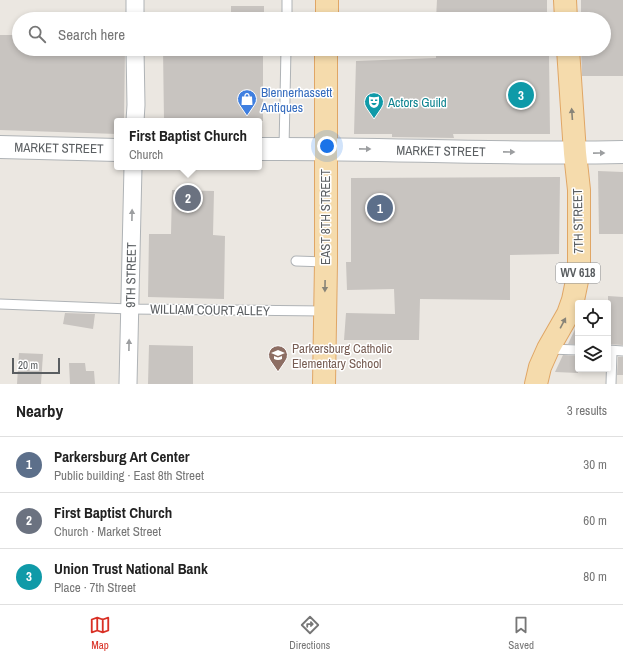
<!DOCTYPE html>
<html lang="en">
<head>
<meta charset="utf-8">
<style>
	:root { --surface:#fff; --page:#f2f2f2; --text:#222; --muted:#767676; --line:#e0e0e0; --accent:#d93025 }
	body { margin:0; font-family:"Archivo Narrow",sans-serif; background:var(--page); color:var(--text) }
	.controls { position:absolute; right:12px; bottom:12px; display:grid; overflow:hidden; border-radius:4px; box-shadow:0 2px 6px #0003 }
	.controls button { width:36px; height:36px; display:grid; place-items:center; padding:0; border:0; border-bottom:1px solid var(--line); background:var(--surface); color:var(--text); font:20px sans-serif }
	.scale { position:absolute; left:12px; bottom:10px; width:48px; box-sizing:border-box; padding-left:4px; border:2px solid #5a5e61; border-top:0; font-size:11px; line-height:14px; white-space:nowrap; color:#5a5e61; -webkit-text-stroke:3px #fff; paint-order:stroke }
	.you { position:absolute; left:327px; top:146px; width:14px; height:14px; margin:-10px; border:3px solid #fff; border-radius:50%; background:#1a73e8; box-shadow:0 0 0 6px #1a73e833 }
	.badge { display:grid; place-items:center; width:26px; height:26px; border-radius:50%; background:var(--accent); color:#fff; font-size:13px; font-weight:700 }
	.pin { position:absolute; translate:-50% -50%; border:2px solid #fff; box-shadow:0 1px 4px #0006 }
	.popup { position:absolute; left:114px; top:118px; width:148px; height:52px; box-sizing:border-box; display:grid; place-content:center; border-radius:4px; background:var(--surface); filter:drop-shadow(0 1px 3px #0005); font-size:13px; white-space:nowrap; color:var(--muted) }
	.popup b { font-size:15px; color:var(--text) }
	.popup::after { content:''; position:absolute; left:50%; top:100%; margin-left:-8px; border:8px solid transparent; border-top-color:var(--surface) }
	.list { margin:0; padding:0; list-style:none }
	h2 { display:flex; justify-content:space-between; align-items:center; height:52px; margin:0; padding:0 16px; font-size:17px }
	h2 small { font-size:13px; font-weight:400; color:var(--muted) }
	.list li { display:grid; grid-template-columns:26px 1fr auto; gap:12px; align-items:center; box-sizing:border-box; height:56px; padding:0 16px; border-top:1px solid var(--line) }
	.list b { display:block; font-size:15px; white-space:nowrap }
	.list p { margin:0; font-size:13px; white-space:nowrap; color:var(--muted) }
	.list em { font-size:13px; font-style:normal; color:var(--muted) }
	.icon { flex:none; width:22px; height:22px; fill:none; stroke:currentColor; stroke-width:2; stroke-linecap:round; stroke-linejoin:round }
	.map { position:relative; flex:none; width:623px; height:384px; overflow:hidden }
	.search { position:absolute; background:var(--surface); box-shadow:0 2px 6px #0003; left:12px; right:12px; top:12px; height:44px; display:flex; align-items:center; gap:10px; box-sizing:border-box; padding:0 14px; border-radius:22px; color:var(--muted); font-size:15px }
	.sheet { height:220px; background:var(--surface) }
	nav { display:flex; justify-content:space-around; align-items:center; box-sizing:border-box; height:56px; border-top:1px solid var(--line); background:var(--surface); font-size:11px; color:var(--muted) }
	nav a { display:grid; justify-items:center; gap:2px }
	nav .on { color:var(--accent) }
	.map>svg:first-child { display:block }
	.building { fill:#c8c4c0 }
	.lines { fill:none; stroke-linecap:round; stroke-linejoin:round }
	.service-casing { stroke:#afb3b6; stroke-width:11 }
	.minor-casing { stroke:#afb3b6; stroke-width:19 }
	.tertiary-casing { stroke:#afb3b6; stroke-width:24 }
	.primary-casing { stroke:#e0a665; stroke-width:24 }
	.service { stroke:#fff; stroke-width:9 }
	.minor { stroke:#fff; stroke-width:17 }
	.tertiary { stroke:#fff; stroke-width:22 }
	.primary { stroke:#f5dbac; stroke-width:22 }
	.oneway { fill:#888478 }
	.oneway2 { fill:#9c9ea0 }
	.labels { text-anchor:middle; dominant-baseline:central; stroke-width:3; stroke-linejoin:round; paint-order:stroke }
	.shield { fill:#fff; stroke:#8c8e90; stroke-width:1 }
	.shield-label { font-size:12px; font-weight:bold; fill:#5a5e61 }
	.shop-label { font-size:13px; fill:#366cbe; stroke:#fff; text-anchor:start }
	.culture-label { font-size:13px; fill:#0d838f; stroke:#fff; text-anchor:start }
	.street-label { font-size:13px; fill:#5a5e61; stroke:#fff }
	.education-label { font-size:13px; fill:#785e54; stroke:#fff; text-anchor:start }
</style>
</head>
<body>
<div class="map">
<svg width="623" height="384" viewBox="0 0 623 384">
	<rect width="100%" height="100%" fill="#ebe7e1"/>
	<g class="building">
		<polygon points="437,0 547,0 547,19 436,19"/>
		<polygon points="581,0 623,0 623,76 582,76 581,49 604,49 604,19 581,19"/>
		<rect x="231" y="6" width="33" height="13"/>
		<polygon points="0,35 19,35 19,49 125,49 124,121 117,121 117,134 0,130"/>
		<polygon points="163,49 201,49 201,55 230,54 230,49 263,49 263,121 164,121"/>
		<polygon points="436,49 491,49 491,56 549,55 550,134 453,134 454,138 392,137 392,134 354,134 356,61 436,58"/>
		<polygon points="598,171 623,172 623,234 599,234"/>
		<polygon points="560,177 559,254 510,255 510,300 420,299 419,340 344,340 346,313 395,314 394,289 347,290 346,262 351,262 351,178"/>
		<polygon points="172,190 214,191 213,235 225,236 224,299 148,297 149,234 171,234"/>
		<polygon points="608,296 623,297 623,345 608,344"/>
		<polygon points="65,313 95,314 93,329 63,324"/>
		<polygon points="578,323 578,344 568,344"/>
		<polygon points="149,345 193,346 193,384 148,384"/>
		<polygon points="19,353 43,354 41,384 17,384"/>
		<polygon points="563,355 578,356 578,373 555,372"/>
		<polygon points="618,357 623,357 623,375 617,375"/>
		<polygon points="69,363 85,363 86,371 94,371 95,384 70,384"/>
	</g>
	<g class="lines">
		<defs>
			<g id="service">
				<polyline points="287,19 287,0"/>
				<polyline points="284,148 286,49"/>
				<polyline points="296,261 326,262"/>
				<polyline points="0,304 130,309 324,311"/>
				<polyline points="549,349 578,350"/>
				<polyline points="608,350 623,351"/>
				<polyline points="611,384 612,351"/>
			</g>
			<g id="minor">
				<polyline points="135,0 135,19"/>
				<polyline points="135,49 136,105 135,121"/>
				<polyline points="128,384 133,167"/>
			</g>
			<g id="tertiary">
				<polyline points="0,147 117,150"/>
				<path d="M259 149C380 148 502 155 623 152"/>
			</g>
			<g id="primary">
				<polyline points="565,0 566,19"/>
				<polyline points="327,19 327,0"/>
				<polyline points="324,384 326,262 326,49"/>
				<polyline points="536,384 540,367 548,349 568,314 573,300 579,271 579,190 575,153 568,49"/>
			</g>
		</defs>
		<use href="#service" class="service-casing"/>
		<use href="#minor" class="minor-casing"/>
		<use href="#tertiary" class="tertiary-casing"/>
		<use href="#primary" class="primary-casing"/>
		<use href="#service" class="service"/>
		<use href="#minor" class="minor"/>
		<use href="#tertiary" class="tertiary"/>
		<use href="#primary" class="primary"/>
	</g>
	<defs><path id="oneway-solid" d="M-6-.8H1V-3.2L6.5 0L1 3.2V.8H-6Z"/></defs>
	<g class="oneway">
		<use href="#oneway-solid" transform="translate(572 114) rotate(-94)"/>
		<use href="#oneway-solid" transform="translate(325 286) rotate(91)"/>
		<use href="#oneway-solid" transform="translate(563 323) rotate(-62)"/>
	</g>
	<g class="oneway2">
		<use href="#oneway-solid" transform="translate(365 149) rotate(1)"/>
		<use href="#oneway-solid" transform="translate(509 152) rotate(1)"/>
		<use href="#oneway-solid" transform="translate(599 153) rotate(-1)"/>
		<use href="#oneway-solid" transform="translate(132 215) rotate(-89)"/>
		<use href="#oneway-solid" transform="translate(129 345) rotate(-89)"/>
	</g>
	<defs>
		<symbol id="shop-pin" viewBox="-11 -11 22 30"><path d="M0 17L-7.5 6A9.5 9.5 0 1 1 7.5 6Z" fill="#3f7fe0" stroke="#fff"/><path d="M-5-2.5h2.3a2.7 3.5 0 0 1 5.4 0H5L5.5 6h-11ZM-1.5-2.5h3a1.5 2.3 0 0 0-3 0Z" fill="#fff"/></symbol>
		<symbol id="theatre-pin" viewBox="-11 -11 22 30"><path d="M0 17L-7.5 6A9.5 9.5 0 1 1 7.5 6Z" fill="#0f9aa8" stroke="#fff"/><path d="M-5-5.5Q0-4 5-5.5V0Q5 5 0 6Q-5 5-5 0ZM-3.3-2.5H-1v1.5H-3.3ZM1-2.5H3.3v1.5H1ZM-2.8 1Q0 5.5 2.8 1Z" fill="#fff"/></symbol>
		<symbol id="school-pin" viewBox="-11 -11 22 30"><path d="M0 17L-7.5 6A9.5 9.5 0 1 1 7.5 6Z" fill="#8d6e63" stroke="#fff"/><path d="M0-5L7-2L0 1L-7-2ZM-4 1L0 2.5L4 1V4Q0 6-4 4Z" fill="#fff"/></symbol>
	</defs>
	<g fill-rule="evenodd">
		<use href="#shop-pin" x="236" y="88" width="22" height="30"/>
		<use href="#theatre-pin" x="363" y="91" width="22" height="30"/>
		<use href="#school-pin" x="267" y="344" width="22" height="30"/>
	</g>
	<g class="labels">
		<rect class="shield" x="556" y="263" width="44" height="20" rx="3"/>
		<g class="shield-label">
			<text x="578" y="273">WV 618</text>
		</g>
		<g class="shop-label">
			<text x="261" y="92">Blennerhassett<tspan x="261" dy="15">Antiques</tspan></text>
		</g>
		<g class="culture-label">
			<text x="388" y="102">Actors Guild</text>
		</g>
		<g class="street-label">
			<text transform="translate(59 148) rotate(1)">MARKET STREET</text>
			<text transform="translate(441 151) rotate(1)">MARKET STREET</text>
			<text transform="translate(325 217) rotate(-90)">EAST 8TH STREET</text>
			<text transform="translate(578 221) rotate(-91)">7TH STREET</text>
			<text transform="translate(131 275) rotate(-89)">9TH STREET</text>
			<text transform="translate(210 310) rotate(1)">WILLIAM COURT ALLEY</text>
		</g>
		<g class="education-label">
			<text x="292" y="348">Parkersburg Catholic<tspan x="292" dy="15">Elementary School</tspan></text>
		</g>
	</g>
</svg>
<div class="controls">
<button><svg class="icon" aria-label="locate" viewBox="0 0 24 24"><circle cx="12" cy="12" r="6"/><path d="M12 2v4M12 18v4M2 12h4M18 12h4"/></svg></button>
<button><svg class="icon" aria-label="layers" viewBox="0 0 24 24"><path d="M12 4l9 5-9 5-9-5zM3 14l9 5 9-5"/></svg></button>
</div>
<div class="scale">20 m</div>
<div class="you"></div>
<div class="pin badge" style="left:380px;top:208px;background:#5c6f8a">1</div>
<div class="pin badge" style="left:188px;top:198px;background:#6b7280">2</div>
<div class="popup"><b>First Baptist Church</b>Church</div>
<div class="pin badge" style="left:521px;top:95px;background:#0f9aa8">3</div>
<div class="search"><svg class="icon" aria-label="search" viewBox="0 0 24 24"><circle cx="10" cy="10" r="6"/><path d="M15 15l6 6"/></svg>Search here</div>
</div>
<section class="sheet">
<h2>Nearby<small>3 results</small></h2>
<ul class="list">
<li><span class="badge" style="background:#5c6f8a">1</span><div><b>Parkersburg Art Center</b><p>Public building · East 8th Street</p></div><em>30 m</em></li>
<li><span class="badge" style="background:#6b7280">2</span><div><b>First Baptist Church</b><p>Church · Market Street</p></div><em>60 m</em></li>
<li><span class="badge" style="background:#0f9aa8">3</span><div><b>Union Trust National Bank</b><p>Place · 7th Street</p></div><em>80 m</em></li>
</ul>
</section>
<nav>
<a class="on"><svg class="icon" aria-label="map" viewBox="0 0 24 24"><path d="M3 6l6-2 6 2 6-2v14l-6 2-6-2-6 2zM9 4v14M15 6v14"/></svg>Map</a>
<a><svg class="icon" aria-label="directions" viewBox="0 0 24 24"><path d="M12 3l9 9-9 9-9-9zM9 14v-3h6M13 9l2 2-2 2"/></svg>Directions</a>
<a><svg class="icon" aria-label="saved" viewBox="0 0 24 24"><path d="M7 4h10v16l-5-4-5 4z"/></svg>Saved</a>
</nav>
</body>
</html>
